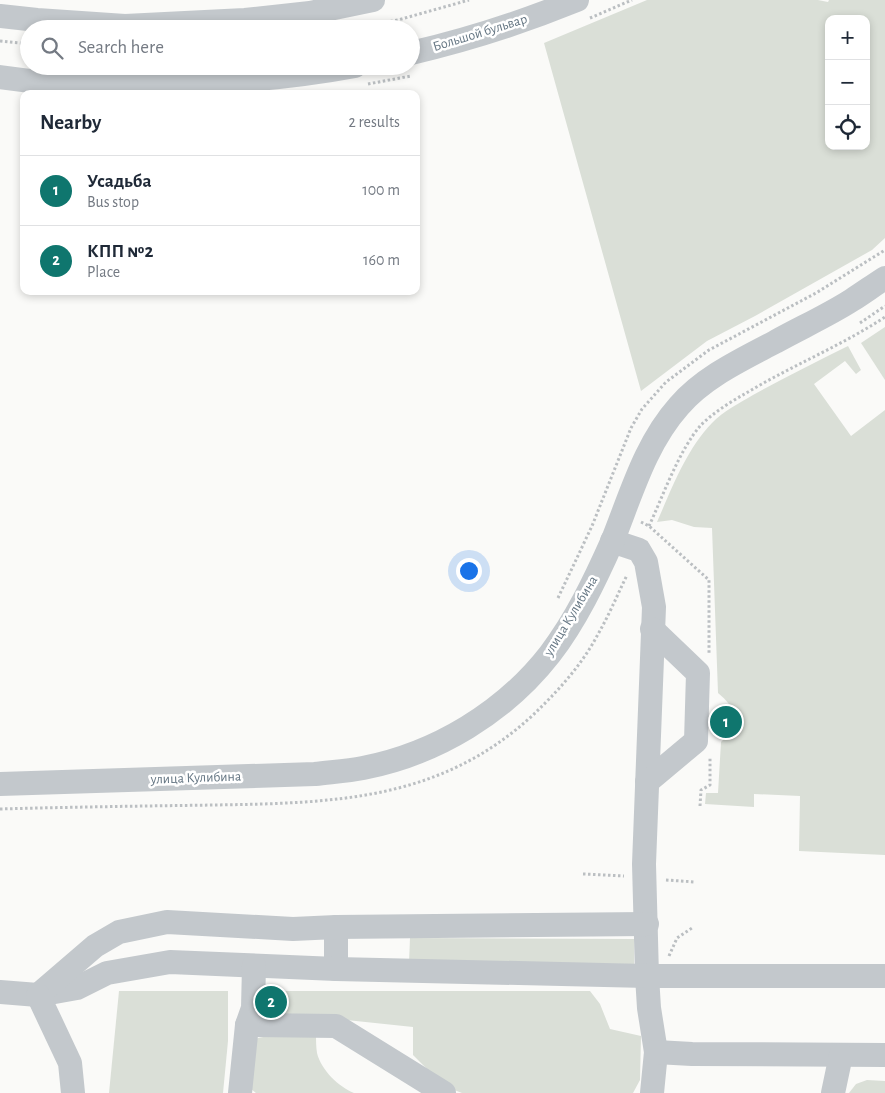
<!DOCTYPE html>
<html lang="en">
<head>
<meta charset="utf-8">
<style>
	:root { --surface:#fff; --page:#f2f2f3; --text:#1f2937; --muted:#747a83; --line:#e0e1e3; --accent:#0f766e }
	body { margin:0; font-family:"Alegreya Sans",sans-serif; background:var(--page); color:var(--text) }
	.controls { position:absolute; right:15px; top:15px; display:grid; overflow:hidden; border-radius:10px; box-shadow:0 2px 8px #0003 }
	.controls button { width:45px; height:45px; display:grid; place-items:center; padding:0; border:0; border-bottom:1px solid var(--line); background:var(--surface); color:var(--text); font:25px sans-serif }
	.you { position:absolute; left:468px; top:570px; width:18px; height:18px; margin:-12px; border:4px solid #fff; border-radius:50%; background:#1a73e8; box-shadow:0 0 0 8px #1a73e833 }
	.badge { display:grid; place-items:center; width:32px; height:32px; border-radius:50%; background:var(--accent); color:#fff; font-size:16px; font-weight:700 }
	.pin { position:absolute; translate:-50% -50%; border:2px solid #fff; box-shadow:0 1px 5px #0006 }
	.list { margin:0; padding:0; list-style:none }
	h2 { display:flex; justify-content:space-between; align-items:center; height:65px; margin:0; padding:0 20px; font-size:21px }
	h2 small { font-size:16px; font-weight:400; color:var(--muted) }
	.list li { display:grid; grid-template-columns:32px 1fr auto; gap:15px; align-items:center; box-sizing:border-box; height:70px; padding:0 20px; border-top:1px solid var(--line) }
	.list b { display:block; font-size:19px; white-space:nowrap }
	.list p { margin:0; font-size:16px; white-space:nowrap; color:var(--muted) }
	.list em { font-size:16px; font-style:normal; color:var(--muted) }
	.icon { flex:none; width:28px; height:28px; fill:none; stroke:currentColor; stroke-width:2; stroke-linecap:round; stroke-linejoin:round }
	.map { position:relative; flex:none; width:885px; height:1093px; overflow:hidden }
	.search { position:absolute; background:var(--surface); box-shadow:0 2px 8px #0003; left:20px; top:20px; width:400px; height:55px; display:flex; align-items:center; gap:12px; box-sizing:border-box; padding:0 18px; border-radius:28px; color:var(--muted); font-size:19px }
	.panel { position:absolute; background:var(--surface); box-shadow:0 2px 8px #0003; left:20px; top:90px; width:400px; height:205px; border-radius:10px }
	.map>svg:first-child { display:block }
	.green { fill:#dadfd7; fill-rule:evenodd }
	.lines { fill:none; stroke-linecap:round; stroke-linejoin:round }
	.path { stroke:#bbbfc2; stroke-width:3; stroke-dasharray:2.5 2.5; stroke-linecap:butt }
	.minor { stroke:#c3c8cc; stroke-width:24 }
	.labels { text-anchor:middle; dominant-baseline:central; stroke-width:5; stroke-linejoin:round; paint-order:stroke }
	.street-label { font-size:14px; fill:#657683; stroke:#fff }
</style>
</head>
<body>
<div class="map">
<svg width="885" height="1093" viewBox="0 0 885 1093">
	<rect width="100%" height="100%" fill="#fafaf8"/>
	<g class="green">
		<path d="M647 0H818L828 2 829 0H885V238L872 250 755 316 707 341 641 391 544 43ZM829 19H866V146H829Z"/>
		<polygon points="885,327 885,380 861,343"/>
		<path d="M848 346 861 370 856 374 845 361 814 384 851 436 885 410V855L799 851 800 796 754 794V807L705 804 706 793H718L721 742C724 739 730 735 732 731 741 716 729 702 718 693L712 528 694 527 672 520 657 522C672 488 686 450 712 423 723 411 740 403 753 395 784 378 816 362 848 346Z"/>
		<polygon points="410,938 634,939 634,964 409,963"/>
		<polygon points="119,991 228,991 228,1041 223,1093 109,1093"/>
		<polygon points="281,991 590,991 600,1004 610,1029 641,1036 640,1080 633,1093 462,1093 444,1086 413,1055 413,1027 337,1019 277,1016"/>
		<path d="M295 1030 316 1033C316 1040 316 1047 317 1053 321 1070 339 1087 354 1093H256L246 1085 240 1042Z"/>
		<polygon points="867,1080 885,1081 885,1093 849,1093 856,1084"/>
	</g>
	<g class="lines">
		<g class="path">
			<polyline points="590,18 632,0"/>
			<polyline points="351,29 398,20 469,0"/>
			<polyline points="0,41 29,44"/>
			<polyline points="368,84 411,76"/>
			<polyline points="860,323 885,306"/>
			<polyline points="641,522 649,526 709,580 709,654"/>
			<path d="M649 526C663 496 679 450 701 425 714 412 732 401 748 392 793 365 841 346 885 317"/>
			<polyline points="558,598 592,526 631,428 642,409 666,382 709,350 816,293 885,250"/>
			<polyline points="700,806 701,790 710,785 710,758"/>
			<path d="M0 809C72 807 143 806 215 805 334 803 440 801 533 715 557 692 581 666 597 636 608 617 617 596 627 575"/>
			<polyline points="583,874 624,876"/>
			<polyline points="666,880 695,882"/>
			<polyline points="669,956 677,938 692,928"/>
		</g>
		<g class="minor">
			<polyline points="0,16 37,20 125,26 245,20 310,13 373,0"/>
			<path d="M411 53C467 40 523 22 577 0"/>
			<path d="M0 77C59 86 118 87 178 84 237 82 296 77 355 66"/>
			<polyline points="612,541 639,550 646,562 654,607 644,864 647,976 649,1008 656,1052 652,1093"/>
			<polyline points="647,782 696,741 698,673 652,629"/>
			<path d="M0 784 315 774C331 772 348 771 363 768 436 754 505 712 550 654 576 620 595 580 612 542 631 495 645 444 679 406 704 377 741 360 775 342 800 328 827 316 852 300 863 293 874 285 885 278"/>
			<polyline points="336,969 336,927"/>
			<polyline points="0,992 38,995 77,988 107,973 170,962 336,969 647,976 885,976"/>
			<polyline points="38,995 95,946 119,932 167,922 293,929 336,927 647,924"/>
			<polyline points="38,995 70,1063 73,1093"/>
			<polyline points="247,1025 336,1026 444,1093"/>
			<polyline points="656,1052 692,1054 885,1055"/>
			<polyline points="240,1093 247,1025 253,1008 254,966"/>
			<polyline points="833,1093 841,1055"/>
		</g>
	</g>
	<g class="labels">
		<g class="street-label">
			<text transform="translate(480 33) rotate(-17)">Большой бульвар</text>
			<text transform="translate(571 616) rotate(-59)">улица Кулибина</text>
			<text transform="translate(196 778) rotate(-2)">улица Кулибина</text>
		</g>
	</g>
</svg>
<div class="controls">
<button>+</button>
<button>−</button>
<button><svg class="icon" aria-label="locate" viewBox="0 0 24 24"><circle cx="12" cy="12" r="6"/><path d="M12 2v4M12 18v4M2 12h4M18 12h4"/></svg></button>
</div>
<div class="you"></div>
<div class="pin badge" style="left:726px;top:722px">1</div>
<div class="pin badge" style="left:271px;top:1002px">2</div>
<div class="search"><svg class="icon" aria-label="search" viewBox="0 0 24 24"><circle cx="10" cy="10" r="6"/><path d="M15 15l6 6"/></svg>Search here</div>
<section class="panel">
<h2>Nearby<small>2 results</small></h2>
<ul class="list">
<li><span class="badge">1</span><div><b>Усадьба</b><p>Bus stop</p></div><em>100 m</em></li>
<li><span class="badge">2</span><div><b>КПП №2</b><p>Place</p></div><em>160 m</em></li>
</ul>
</section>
</div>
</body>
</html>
